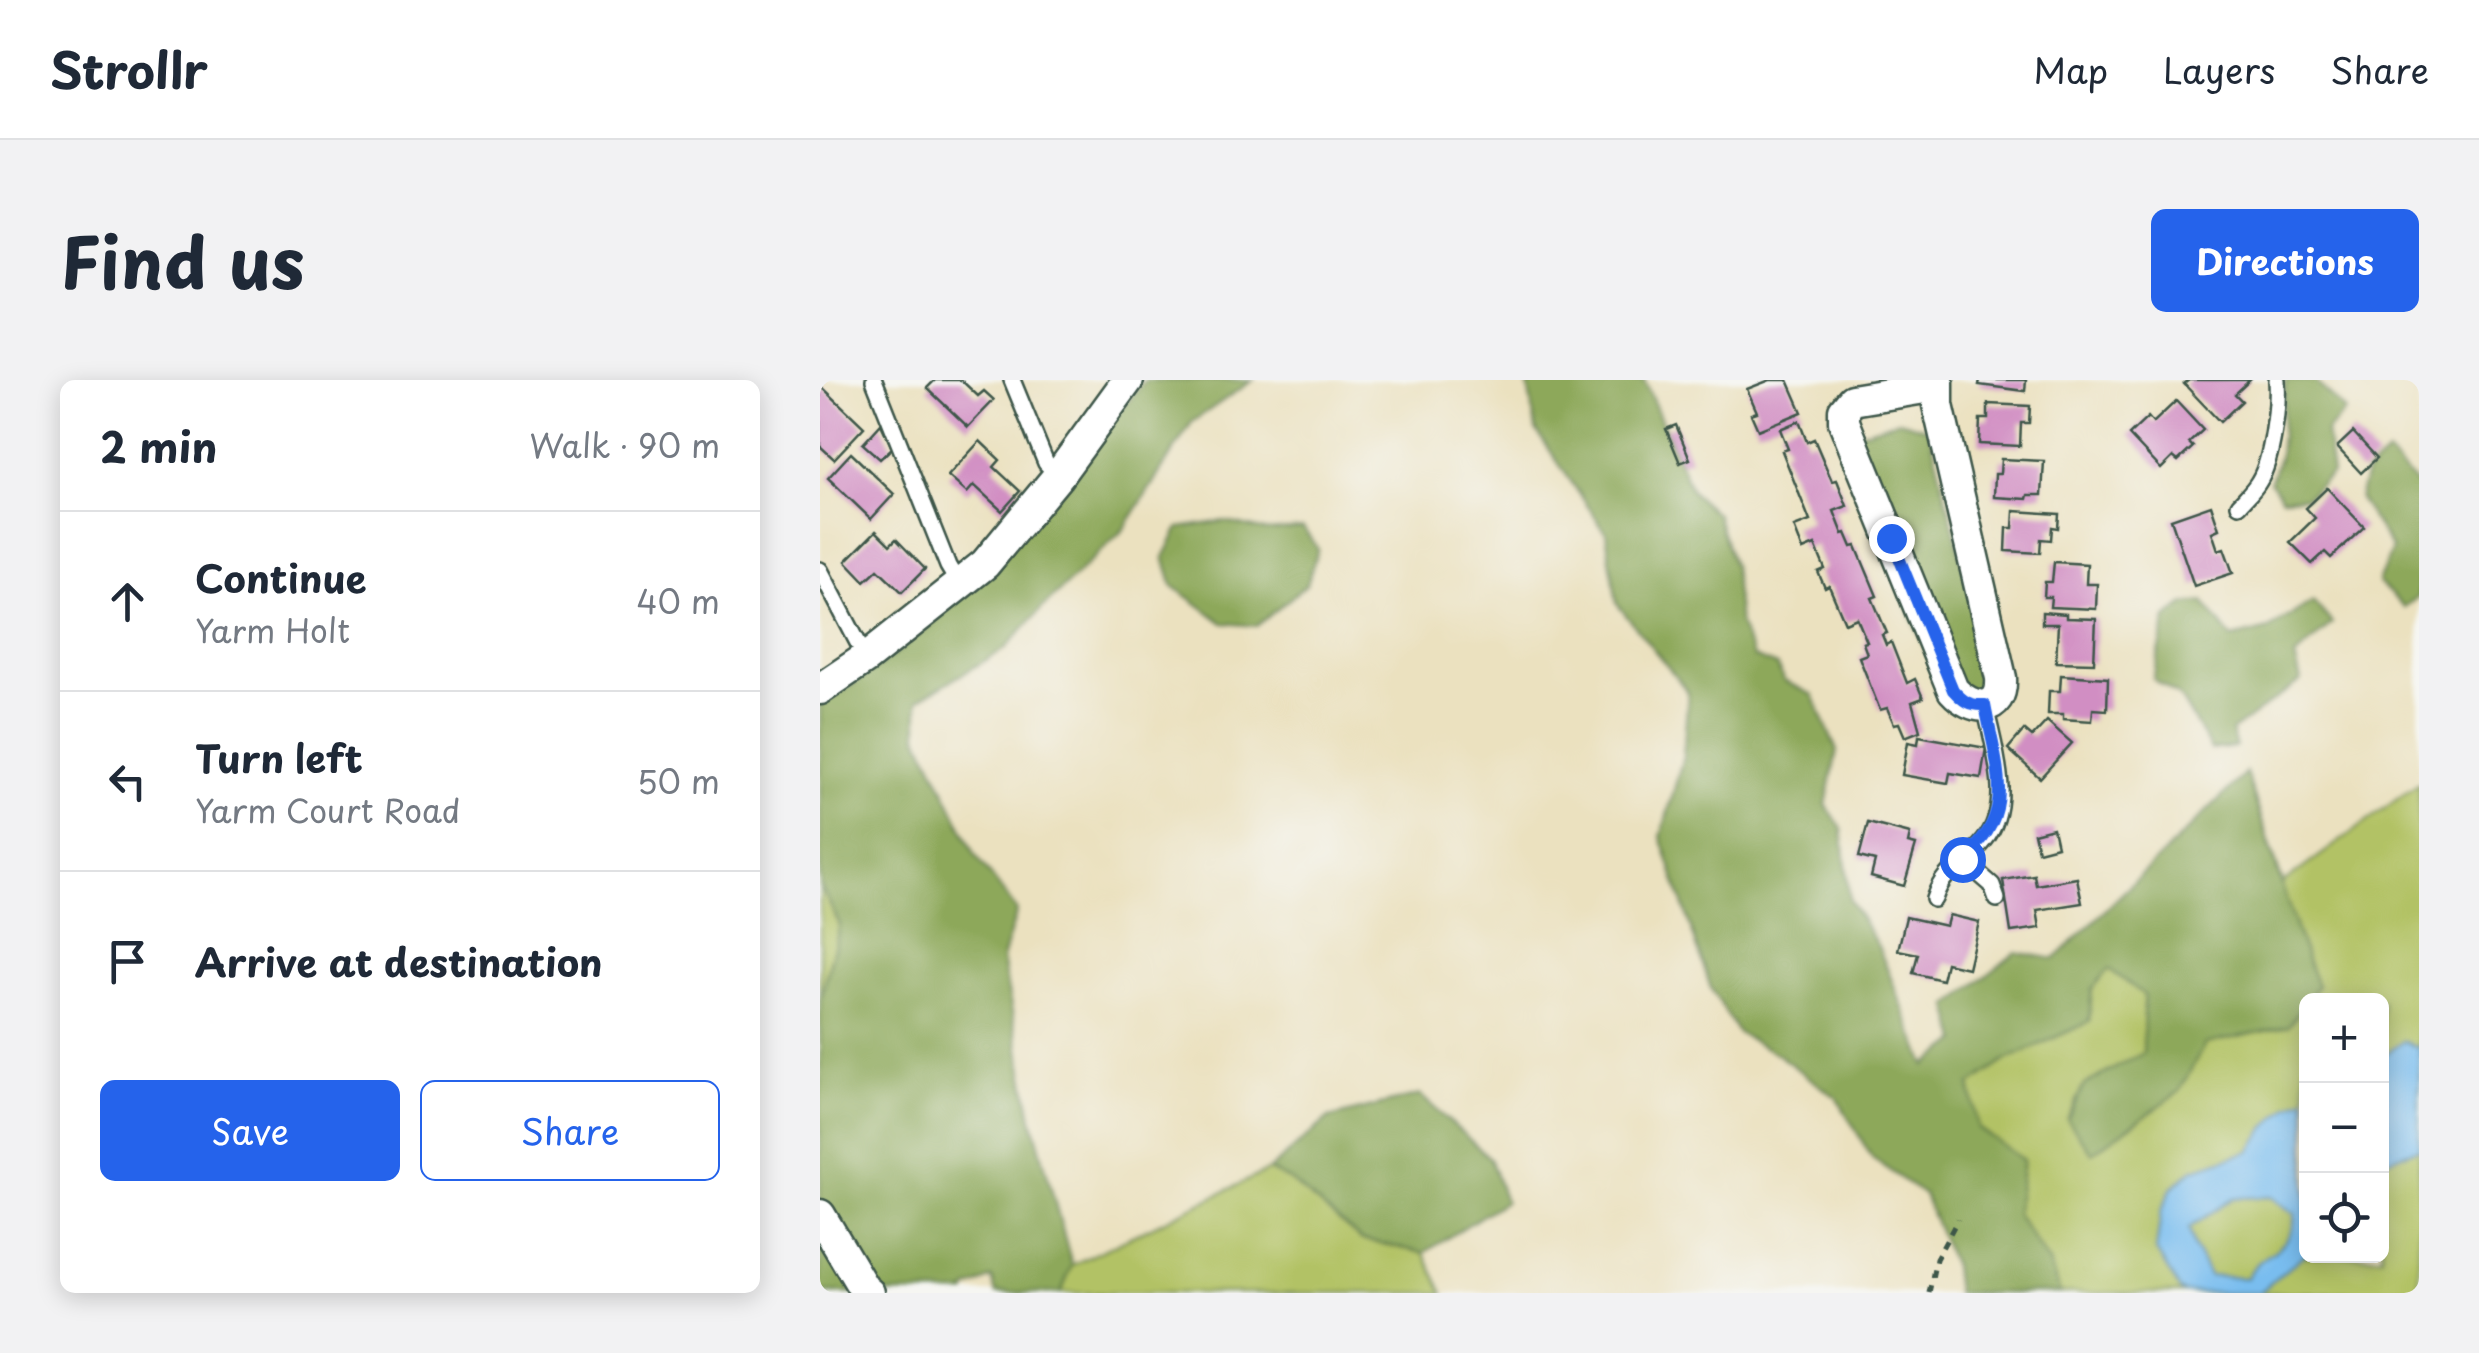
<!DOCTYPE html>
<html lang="en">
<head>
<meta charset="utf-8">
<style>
	:root { --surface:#fff; --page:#f2f2f3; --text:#1f2937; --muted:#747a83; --line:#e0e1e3; --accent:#2563eb }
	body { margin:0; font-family:"Playpen Sans",sans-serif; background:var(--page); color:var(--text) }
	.controls { position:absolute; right:30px; bottom:30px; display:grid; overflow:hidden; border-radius:15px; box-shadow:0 5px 25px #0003 }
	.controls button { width:90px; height:90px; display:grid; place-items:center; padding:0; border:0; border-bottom:2px solid var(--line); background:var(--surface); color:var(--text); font:50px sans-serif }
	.stop { position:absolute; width:30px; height:30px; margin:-22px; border:8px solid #2563eb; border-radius:50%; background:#fff }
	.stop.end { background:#2563eb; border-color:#fff; box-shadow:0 2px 10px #0008 }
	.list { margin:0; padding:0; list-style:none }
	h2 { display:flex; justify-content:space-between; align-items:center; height:130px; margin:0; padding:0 40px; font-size:42px }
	h2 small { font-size:32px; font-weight:400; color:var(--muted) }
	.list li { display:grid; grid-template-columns:65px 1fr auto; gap:30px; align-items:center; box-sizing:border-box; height:180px; padding:0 40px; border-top:2px solid var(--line) }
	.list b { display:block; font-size:38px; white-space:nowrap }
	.list p { margin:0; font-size:32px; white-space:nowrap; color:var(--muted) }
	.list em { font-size:32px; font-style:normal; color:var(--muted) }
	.actions { display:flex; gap:20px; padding:30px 40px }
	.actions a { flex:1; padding:22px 0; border:2px solid var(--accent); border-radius:15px; text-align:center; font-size:35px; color:var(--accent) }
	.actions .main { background:var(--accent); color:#fff }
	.icon { flex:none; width:55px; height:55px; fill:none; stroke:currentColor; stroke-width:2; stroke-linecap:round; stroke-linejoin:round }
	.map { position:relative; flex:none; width:1599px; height:913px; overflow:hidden; border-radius:15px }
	header { display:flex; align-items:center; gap:60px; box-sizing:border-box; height:140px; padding:0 50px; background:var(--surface); border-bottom:2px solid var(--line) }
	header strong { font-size:48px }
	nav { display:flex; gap:55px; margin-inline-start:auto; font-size:35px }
	.intro { display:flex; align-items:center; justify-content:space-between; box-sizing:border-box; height:240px; padding:0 60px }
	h1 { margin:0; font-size:70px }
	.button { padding:25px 45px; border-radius:15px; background:var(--accent); color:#fff; font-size:35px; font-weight:700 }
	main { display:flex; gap:60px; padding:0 60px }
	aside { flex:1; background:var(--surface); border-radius:15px; box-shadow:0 5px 25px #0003 }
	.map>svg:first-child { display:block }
	.green { fill:#b2c265; stroke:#68804c; stroke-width:2.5; fill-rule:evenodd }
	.forest { fill:#8da85a; stroke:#567247; stroke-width:2.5 }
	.water { fill:#79bdef; stroke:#4c7d92; stroke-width:2.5; fill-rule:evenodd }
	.building { fill:#d18ec3 }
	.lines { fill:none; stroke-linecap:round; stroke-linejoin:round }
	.lane-casing { stroke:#3e5649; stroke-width:20 }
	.street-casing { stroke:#3e5649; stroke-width:35 }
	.path { stroke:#3e5649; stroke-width:5; stroke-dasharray:8 8; stroke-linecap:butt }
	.lane { stroke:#fff; stroke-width:15 }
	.street { stroke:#fff; stroke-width:30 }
	.route { stroke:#2563eb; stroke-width:12 }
</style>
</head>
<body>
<header>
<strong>Strollr</strong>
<nav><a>Map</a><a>Layers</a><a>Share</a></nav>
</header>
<div class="intro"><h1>Find us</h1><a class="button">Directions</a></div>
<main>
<aside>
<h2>2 min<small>Walk · 90 m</small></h2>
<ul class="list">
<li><svg class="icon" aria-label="ahead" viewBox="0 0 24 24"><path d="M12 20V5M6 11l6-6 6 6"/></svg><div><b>Continue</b><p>Yarm Holt</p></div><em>40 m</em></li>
<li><svg class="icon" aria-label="left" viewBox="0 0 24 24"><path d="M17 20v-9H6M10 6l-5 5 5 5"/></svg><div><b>Turn left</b><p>Yarm Court Road</p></div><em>50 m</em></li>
<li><svg class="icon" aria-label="arrive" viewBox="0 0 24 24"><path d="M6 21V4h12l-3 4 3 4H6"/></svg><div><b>Arrive at destination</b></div></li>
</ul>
<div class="actions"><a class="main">Save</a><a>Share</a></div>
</aside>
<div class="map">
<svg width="1599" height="913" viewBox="0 0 1599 913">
	<rect width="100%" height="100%" fill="#f6f6f2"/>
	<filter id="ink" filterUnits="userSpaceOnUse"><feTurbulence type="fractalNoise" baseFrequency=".01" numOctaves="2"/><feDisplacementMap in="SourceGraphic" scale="20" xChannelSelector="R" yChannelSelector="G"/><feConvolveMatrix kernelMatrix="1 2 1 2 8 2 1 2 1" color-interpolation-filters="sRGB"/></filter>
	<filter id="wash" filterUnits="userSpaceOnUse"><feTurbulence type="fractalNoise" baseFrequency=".0048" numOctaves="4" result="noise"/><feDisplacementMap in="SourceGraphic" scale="40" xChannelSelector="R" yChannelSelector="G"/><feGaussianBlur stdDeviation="2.25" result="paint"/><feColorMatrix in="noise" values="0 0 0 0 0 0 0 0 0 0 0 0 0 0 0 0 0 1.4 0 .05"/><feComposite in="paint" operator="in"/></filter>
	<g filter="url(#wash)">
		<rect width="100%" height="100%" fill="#ebe1bf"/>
		<g class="green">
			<path d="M1426 393 1463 503 1599 403V913H1240L1229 883 1196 834 1203 780 1158 748 1150 705 1188 679 1269 642 1272 608ZM1486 621H1562V876H1486Z"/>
			<polygon points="0,505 20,545 0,620"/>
			<polygon points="449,790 471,801 541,859 604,873 624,913 241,913 252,885"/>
		</g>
		<g class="forest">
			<path d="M325 0H433L372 42 304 149 224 226 185 269 98 320V355L155 474 197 531 182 579 212 738 252 885 241 913H176L172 898 147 910V913H0V620L20 545 0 505V325C135 247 230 121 325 0Z"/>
			<path d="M707 0H824L872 112 896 134 913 186 919 243 933 277 957 286 964 301 993 315 1017 371 1006 425 1022 449 1030 521 1058 566 1106 685 1138 661 1129 626 1196 572 1235 579 1426 393C1451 464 1469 537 1497 606L1469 646 1385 664 1359 712 1272 773 1247 739 1264 705 1323 673 1324 615 1289 589 1272 608 1269 642 1188 679 1150 705 1158 748 1203 780 1196 834 1229 883 1240 913H1136L1133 886 1104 815 1052 778 1017 718 957 674 918 653 891 609 841 457 863 377 868 312 797 224 786 153 716 50Z"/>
			<polygon points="1465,0 1494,0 1525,31 1506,52 1512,93 1486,117 1462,118 1450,102 1459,78"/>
			<polygon points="1079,40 1109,49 1172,301 1164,316 1126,319 1019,59"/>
			<polygon points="1567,74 1599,107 1599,216 1584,227 1558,202 1572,169 1539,119 1546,93"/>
			<polygon points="404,141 446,151 483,148 498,169 487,204 437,246 403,243 379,225 353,206 344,177 359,148"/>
			<polygon points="1493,221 1512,243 1475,277 1481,301 1411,351 1416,367 1391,370 1360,317 1333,299 1347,238 1365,224 1384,222 1412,258 1449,249"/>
			<polygon points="600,715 670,778 685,821 604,873 541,859 471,801 449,790 509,738"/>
		</g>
		<g class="water">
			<polygon points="1583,661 1599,668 1599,768 1562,782 1562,677"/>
			<path d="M1486 718V873L1439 913H1366L1360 910 1336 871 1341 832 1351 809 1373 789 1430 771 1446 747 1470 725ZM1451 817 1475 834C1473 874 1440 870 1426 898L1389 896 1374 866 1369 848 1414 818Z"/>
		</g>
		<g id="blocks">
			<g class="building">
				<polygon points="115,0 141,0 158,16 164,11 174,20 148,47 107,8"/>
				<polygon points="950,0 968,0 982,32 938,50 931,34 937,32 927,9"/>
				<polygon points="1160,0 1206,0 1205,11 1159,5"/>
				<polygon points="1369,0 1430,0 1415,14 1422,21 1400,42 1364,4"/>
				<polygon points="0,5 44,47 14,79 0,66"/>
				<polygon points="1356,21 1383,50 1369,63 1373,67 1358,81 1353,77 1341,89 1309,55 1328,37 1333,43"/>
				<polygon points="1168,24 1210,26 1209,43 1201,43 1200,66 1159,64 1160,39 1168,39"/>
				<polygon points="979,41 987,62 994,59 1012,101 1017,100 1027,126 1014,131 1023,154 1026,153 1032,167 1036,166 1057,216 1052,218 1067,253 1062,255 1066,265 1071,262 1087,303 1095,299 1103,318 1092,322 1100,351 1085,357 1079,343 1074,344 1067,328 1060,330 1039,277 1047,274 1043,263 1047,262 1037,238 1025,243 1009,206 1005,208 998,192 1005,189 995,165 983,170 974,147 990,141 962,71 968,69 960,49"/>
				<polygon points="61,44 72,68 60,79 43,64"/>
				<polygon points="856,45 870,79 860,83 846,49"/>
				<polygon points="1533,52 1557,78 1541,93 1517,67"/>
				<polygon points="160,61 180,80 174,87 200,111 182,131 154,105 147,113 128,96"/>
				<polygon points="31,73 74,114 51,139 8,98"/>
				<polygon points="1181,79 1224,81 1222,115 1208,115 1207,119 1174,117 1175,94 1180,94"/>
				<polygon points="1507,108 1544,147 1511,178 1505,172 1492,184 1470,162 1495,138 1486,128"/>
				<polygon points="1391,125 1399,149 1392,152 1398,170 1404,168 1413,193 1374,206 1351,139"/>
				<polygon points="1194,131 1239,134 1238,148 1232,147 1231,160 1221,159 1220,173 1186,171 1187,148 1193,148"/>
				<polygon points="56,151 70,165 76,159 105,189 82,212 58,189 45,201 26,181"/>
				<polygon points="1234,182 1267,184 1266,204 1277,204 1276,229 1230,227 1231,217 1224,217 1225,202 1232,202"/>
				<polygon points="1222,232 1246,234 1246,238 1276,239 1274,283 1236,282 1238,244 1222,244"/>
				<polygon points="1241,295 1288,298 1287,330 1273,329 1272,341 1243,339 1243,334 1228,334 1229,311 1240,311"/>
				<polygon points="1227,341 1252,363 1220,398 1188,369 1204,350 1212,357"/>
				<polygon points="1099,356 1166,368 1161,398 1130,393 1128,403 1082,395 1088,362 1098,364"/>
				<polygon points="1048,443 1090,454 1088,463 1096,465 1084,506 1051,497 1055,481 1039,477"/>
				<polygon points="1233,448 1237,466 1218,471 1214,453"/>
				<polygon points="1214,495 1216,505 1257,498 1262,523 1217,530 1220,548 1191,552 1183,500"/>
				<polygon points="1129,535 1159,542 1148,588 1126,583 1122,600 1093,593 1098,574 1078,570 1086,537 1126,546"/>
			</g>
		</g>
	</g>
	<g filter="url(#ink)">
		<use href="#blocks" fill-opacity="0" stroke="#3e5649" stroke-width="2.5"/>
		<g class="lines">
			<defs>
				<g id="lane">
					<polyline points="54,0 128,186 140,206"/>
					<polyline points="192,0 226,83 238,96"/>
					<path d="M1419 125C1425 118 1434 110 1439 101 1452 80 1459 25 1457 0"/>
					<polyline points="0,190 46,278"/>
					<polyline points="1142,479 1172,505 1177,519"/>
					<path d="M1114 519C1125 485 1146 485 1164 461 1195 423 1173 368 1165 325"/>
				</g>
				<g id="street">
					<path d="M1117 6 1032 20 1024 30V42L1133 310C1152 331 1183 334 1181 298L1118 25V0"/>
					<polyline points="0,309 46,278 165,184 238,96 308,0"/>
					<polyline points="0,835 44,909 49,913"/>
				</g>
			</defs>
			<use href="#lane" class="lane-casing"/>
			<use href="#street" class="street-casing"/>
			<polyline class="path" points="1109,913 1116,879 1138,839"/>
			<use href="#lane" class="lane"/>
			<use href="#street" class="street"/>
		</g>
	</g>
	<g class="lines" filter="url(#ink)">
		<path class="route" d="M1071 158 1133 310C1143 321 1149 326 1165 325 1176 386 1199 435 1142 479"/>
	</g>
</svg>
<div class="controls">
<button>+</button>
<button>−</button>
<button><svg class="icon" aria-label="locate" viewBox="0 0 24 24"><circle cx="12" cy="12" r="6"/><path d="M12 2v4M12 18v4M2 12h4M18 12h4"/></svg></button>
</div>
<div class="stop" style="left:1142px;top:479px"></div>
<div class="stop end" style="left:1071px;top:158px"></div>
</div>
</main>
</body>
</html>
